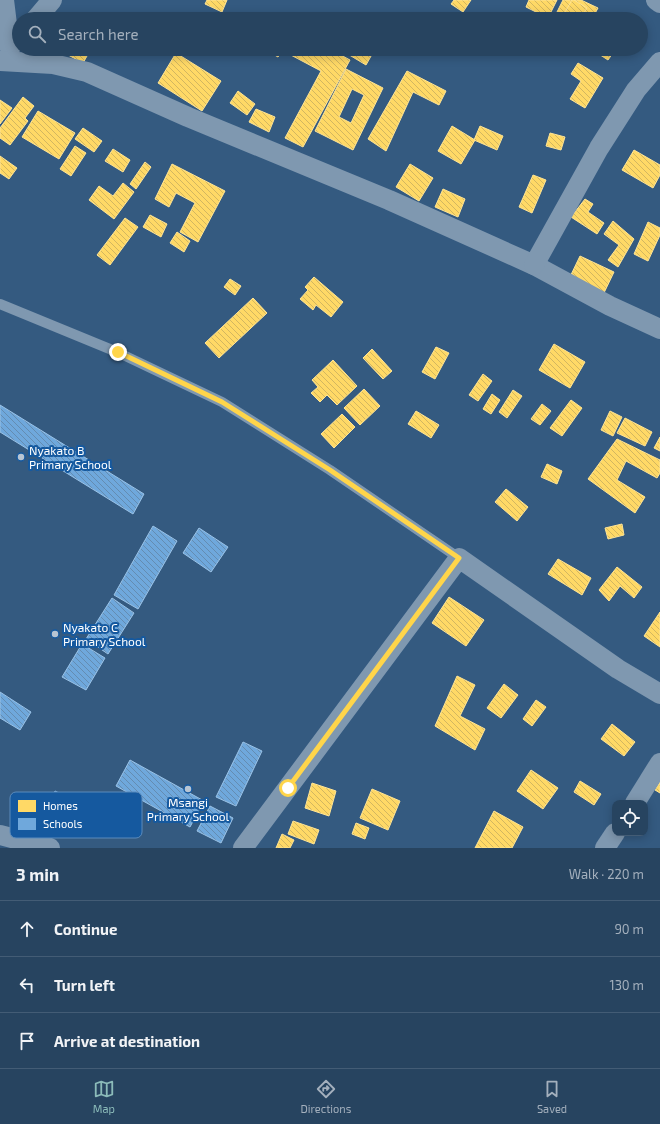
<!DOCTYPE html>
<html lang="en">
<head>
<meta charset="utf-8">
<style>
	:root { --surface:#274460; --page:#2f4b66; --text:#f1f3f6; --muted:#a4b0bd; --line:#435c75; --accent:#8bbbb9 }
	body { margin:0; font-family:"Exo 2",sans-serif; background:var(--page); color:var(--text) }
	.controls { position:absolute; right:12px; bottom:12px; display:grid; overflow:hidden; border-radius:8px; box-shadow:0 2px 10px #0003 }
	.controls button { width:36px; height:36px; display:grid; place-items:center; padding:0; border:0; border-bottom:1px solid var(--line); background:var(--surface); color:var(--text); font:20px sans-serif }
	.stop { position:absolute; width:12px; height:12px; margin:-9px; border:3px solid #ffd54a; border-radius:50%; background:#fff }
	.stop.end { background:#ffd54a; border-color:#fff; box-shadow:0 1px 4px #0008 }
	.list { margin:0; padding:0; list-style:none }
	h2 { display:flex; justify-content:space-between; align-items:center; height:52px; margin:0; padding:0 16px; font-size:17px }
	h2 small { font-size:13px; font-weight:400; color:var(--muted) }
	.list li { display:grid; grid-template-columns:26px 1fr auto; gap:12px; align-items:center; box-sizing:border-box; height:56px; padding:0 16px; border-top:1px solid var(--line) }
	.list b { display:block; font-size:15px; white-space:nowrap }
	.list em { font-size:13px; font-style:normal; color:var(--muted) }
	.icon { flex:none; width:22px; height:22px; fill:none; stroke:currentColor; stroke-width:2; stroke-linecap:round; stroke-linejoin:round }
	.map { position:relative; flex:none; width:660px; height:848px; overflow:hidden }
	.search { position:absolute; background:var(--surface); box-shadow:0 2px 10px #0003; left:12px; right:12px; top:12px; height:44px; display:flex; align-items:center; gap:10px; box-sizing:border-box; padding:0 14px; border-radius:22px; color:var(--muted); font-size:15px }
	.sheet { height:220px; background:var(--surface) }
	nav { display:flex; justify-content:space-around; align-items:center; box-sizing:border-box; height:56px; border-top:1px solid var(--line); background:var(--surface); font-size:11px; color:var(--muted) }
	nav a { display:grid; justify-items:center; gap:2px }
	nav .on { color:var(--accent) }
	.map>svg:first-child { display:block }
	.homes { fill:url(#homes-back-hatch); stroke:#ffe494; fill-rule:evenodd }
	.schools { fill:url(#schools-back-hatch); stroke:#9ac2e6 }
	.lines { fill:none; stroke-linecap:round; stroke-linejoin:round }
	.lane { stroke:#7f98b0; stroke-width:10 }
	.street { stroke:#7f98b0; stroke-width:20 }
	.route { stroke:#ffd54a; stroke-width:5 }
	.poi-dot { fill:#b8c5d3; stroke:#15599f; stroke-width:1.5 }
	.labels { text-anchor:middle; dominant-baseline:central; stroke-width:4; stroke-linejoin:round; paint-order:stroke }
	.poi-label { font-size:12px; fill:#fff; stroke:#15599f; text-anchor:start }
	.key { fill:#15599f; stroke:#5b8bbc; stroke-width:1 }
	.key-label { font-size:11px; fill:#fff }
</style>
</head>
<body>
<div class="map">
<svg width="660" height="848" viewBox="0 0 660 848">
	<defs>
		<pattern id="homes-back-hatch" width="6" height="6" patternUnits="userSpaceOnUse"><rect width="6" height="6" fill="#ffd966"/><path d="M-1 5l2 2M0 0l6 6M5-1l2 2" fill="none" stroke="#d2b660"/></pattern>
		<pattern id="schools-back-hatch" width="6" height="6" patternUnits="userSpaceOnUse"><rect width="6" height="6" fill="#6fa8dc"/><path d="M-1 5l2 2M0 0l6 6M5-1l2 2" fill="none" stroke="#648cb1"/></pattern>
	</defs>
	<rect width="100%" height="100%" fill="#345a80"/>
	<g class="homes">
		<polygon points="207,0 227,0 222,12 205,4"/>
		<polygon points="454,0 471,0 463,12 451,4"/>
		<polygon points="529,0 557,0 548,18 526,7"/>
		<polygon points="563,0 581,0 598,8 592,19 570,19 557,12"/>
		<polygon points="572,0 574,0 587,8 580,19 561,19"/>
		<polygon points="57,49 91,49 83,63"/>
		<polygon points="273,49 284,49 278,57 271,53"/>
		<polygon points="289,49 330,49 350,60 303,147 285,138 321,71 287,53"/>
		<polygon points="342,49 375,49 366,65 341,50"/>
		<polygon points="591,49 614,49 615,50 608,60"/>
		<polygon points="176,53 221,81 202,111 158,83"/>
		<polygon points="578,63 603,78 585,108 570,99 581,81 571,74"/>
		<path d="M346 69 383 88 353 150 315 131ZM352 89 364 95 351 123 339 117Z"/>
		<polygon points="407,71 446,91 439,105 413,92 386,151 368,139"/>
		<polygon points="238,91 255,104 247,115 230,103"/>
		<polygon points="23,97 34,106 25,118 28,121 10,145 0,138 0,128"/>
		<polygon points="0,100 12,108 0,124"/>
		<polygon points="256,109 275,117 269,132 249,122"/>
		<polygon points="38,111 75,133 59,159 22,137"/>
		<polygon points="452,126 475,140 461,164 438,151"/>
		<polygon points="480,126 503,136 497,150 474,140"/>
		<polygon points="83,128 102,141 94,152 75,139"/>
		<polygon points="550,133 565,137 561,150 546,146"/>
		<polygon points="75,146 86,153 71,176 60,169"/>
		<polygon points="113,149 130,160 123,172 105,161"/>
		<polygon points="634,150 660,165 660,175 653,188 622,170"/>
		<polygon points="0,156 17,168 9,179 0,173"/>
		<polygon points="145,162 151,167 136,189 130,184"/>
		<polygon points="172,164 225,191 198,242 180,232 195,203 176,193 169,207 155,199"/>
		<polygon points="410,164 433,178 419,201 396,187"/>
		<polygon points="533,175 546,180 532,213 519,207"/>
		<polygon points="123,183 134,192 114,219 89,200 99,186 113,196"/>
		<polygon points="443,189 465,199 458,217 435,207"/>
		<polygon points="585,199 593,204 588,212 604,223 597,234 571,217"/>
		<polygon points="150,215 167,224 161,237 143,227"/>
		<polygon points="125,218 138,227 110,265 97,255"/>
		<polygon points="613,221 634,239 618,267 608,260 619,245 604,234"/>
		<polygon points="648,222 660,228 660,235 648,261 634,254"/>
		<polygon points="177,232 190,241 184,252 170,243"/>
		<polygon points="580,256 614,272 602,297 568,281"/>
		<polygon points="314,277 343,302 331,317 316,305 313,310 300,299 308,290 305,287"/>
		<polygon points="230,279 241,286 235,295 224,287"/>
		<polygon points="253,298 267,313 219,358 205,343"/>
		<polygon points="554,344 585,362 570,388 539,370"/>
		<polygon points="436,347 449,353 435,379 422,372"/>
		<polygon points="372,349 392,371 383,379 363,358"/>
		<polygon points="333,360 357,386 337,405 327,395 320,402 311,393 318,387 312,380"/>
		<polygon points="483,374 492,381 478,401 469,395"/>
		<polygon points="364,389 380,406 360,425 344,408"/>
		<polygon points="513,390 522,396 507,418 499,412"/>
		<polygon points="492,394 500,400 491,414 483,409"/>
		<polygon points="571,400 582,408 562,436 550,428"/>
		<polygon points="542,404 551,411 540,425 531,419"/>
		<polygon points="416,411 439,425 431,438 408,424"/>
		<polygon points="610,411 622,417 613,436 601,430"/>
		<polygon points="342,414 355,427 334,448 321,434"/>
		<polygon points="625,418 652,432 645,446 617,433"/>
		<polygon points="660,437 660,451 654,448"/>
		<polygon points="617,439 660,460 660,473 657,478 626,461 617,480 645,497 635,513 588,479"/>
		<polygon points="547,464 562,471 557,484 541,477"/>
		<polygon points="506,489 528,507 517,521 495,502"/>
		<polygon points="622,524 624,535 608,539 605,528"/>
		<polygon points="558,559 591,578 582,595 548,574"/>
		<polygon points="617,567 642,587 634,598 620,586 609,601 599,590"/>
		<polygon points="449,597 484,620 466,646 432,623"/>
		<polygon points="660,612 660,647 644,636"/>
		<polygon points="457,676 475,685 460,716 485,729 475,750 435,726"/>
		<polygon points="504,684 518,695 501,718 487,708"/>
		<polygon points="536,700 546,707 532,726 523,719"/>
		<polygon points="612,724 635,742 624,756 601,739"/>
		<polygon points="531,770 558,788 543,809 517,791"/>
		<polygon points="580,781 601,794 594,805 574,792"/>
		<polygon points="660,782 660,793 655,790"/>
		<polygon points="312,783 336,791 329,816 305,808"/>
		<polygon points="372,789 400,801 388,830 360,818"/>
		<polygon points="494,811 523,827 512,848 475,848"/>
		<polygon points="293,821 319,830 314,844 288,834"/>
		<polygon points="356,823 369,828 365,839 352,834"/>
		<polygon points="282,834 294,840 290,848 276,848"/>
	</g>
	<g class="schools">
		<polygon points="0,405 144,494 133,514 0,432"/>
		<polygon points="153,526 177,541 138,609 114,595"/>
		<polygon points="199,528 228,547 211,572 183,553"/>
		<polygon points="112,598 134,613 108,654 86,639"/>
		<polygon points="82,644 105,658 86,690 62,677"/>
		<polygon points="0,692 31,712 20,730 0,718"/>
		<polygon points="243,742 262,751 236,806 216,797"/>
		<polygon points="130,760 204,801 190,827 116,786"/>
		<polygon points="55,791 94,810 88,821 49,802"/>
		<polygon points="210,806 233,818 221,843 197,831"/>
	</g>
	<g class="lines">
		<polyline class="lane" points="0,304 117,352 222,402 330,470 459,558"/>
		<g class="street">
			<polyline points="4,0 10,49"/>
			<polyline points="656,0 660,3"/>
			<polyline points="36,19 52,0"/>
			<polyline points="0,61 53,64 87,72 188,117 389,200 534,265 610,306 660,329"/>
			<polyline points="534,265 599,148 636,90 660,62"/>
			<polyline points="635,803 660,763"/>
			<polyline points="0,835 50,848"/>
			<polyline points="243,848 459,558 618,669 660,694"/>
			<polyline points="605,848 615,833"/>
		</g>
	</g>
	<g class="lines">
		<polyline class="route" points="118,352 222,402 330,470 459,558 288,788"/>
	</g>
	<g class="poi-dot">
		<circle cx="21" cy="457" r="4"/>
		<circle cx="55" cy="634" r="4"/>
		<circle cx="188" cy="789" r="4"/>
	</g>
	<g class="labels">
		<g class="poi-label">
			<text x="29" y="450">Nyakato B<tspan x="29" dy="14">Primary School</tspan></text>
			<text x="63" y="627">Nyakato C<tspan x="63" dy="14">Primary School</tspan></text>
			<text x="188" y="802" text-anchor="middle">Msangi<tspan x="188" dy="14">Primary School</tspan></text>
		</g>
	</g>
	<rect x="10" y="792" width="132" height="46" rx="6" class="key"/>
	<rect x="18" y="800" width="18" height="12" fill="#ffd966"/>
	<rect x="18" y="818" width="18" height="12" fill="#6fa8dc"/>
	<g class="key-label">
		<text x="43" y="810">Homes</text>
		<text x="43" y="828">Schools</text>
	</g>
</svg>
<div class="controls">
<button><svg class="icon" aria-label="locate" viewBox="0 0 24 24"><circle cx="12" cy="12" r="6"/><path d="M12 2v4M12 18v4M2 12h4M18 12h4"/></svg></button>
</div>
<div class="stop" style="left:288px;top:788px"></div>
<div class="stop end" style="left:118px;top:352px"></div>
<div class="search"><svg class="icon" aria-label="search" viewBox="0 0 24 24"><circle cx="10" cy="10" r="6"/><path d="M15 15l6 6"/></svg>Search here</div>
</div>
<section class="sheet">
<h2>3 min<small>Walk · 220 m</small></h2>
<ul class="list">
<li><svg class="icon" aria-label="ahead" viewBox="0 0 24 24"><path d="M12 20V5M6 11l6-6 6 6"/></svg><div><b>Continue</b></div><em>90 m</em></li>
<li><svg class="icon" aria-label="left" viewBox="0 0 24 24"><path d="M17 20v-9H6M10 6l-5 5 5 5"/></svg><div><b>Turn left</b></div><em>130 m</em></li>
<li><svg class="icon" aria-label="arrive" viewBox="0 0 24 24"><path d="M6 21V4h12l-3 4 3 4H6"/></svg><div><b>Arrive at destination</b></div></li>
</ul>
</section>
<nav>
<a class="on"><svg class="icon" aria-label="map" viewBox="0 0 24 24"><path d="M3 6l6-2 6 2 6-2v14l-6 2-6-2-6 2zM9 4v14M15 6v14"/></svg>Map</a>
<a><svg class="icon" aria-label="directions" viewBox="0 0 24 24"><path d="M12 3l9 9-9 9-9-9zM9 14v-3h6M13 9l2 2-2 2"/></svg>Directions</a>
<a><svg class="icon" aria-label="saved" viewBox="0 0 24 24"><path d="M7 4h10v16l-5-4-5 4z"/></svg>Saved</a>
</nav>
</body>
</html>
